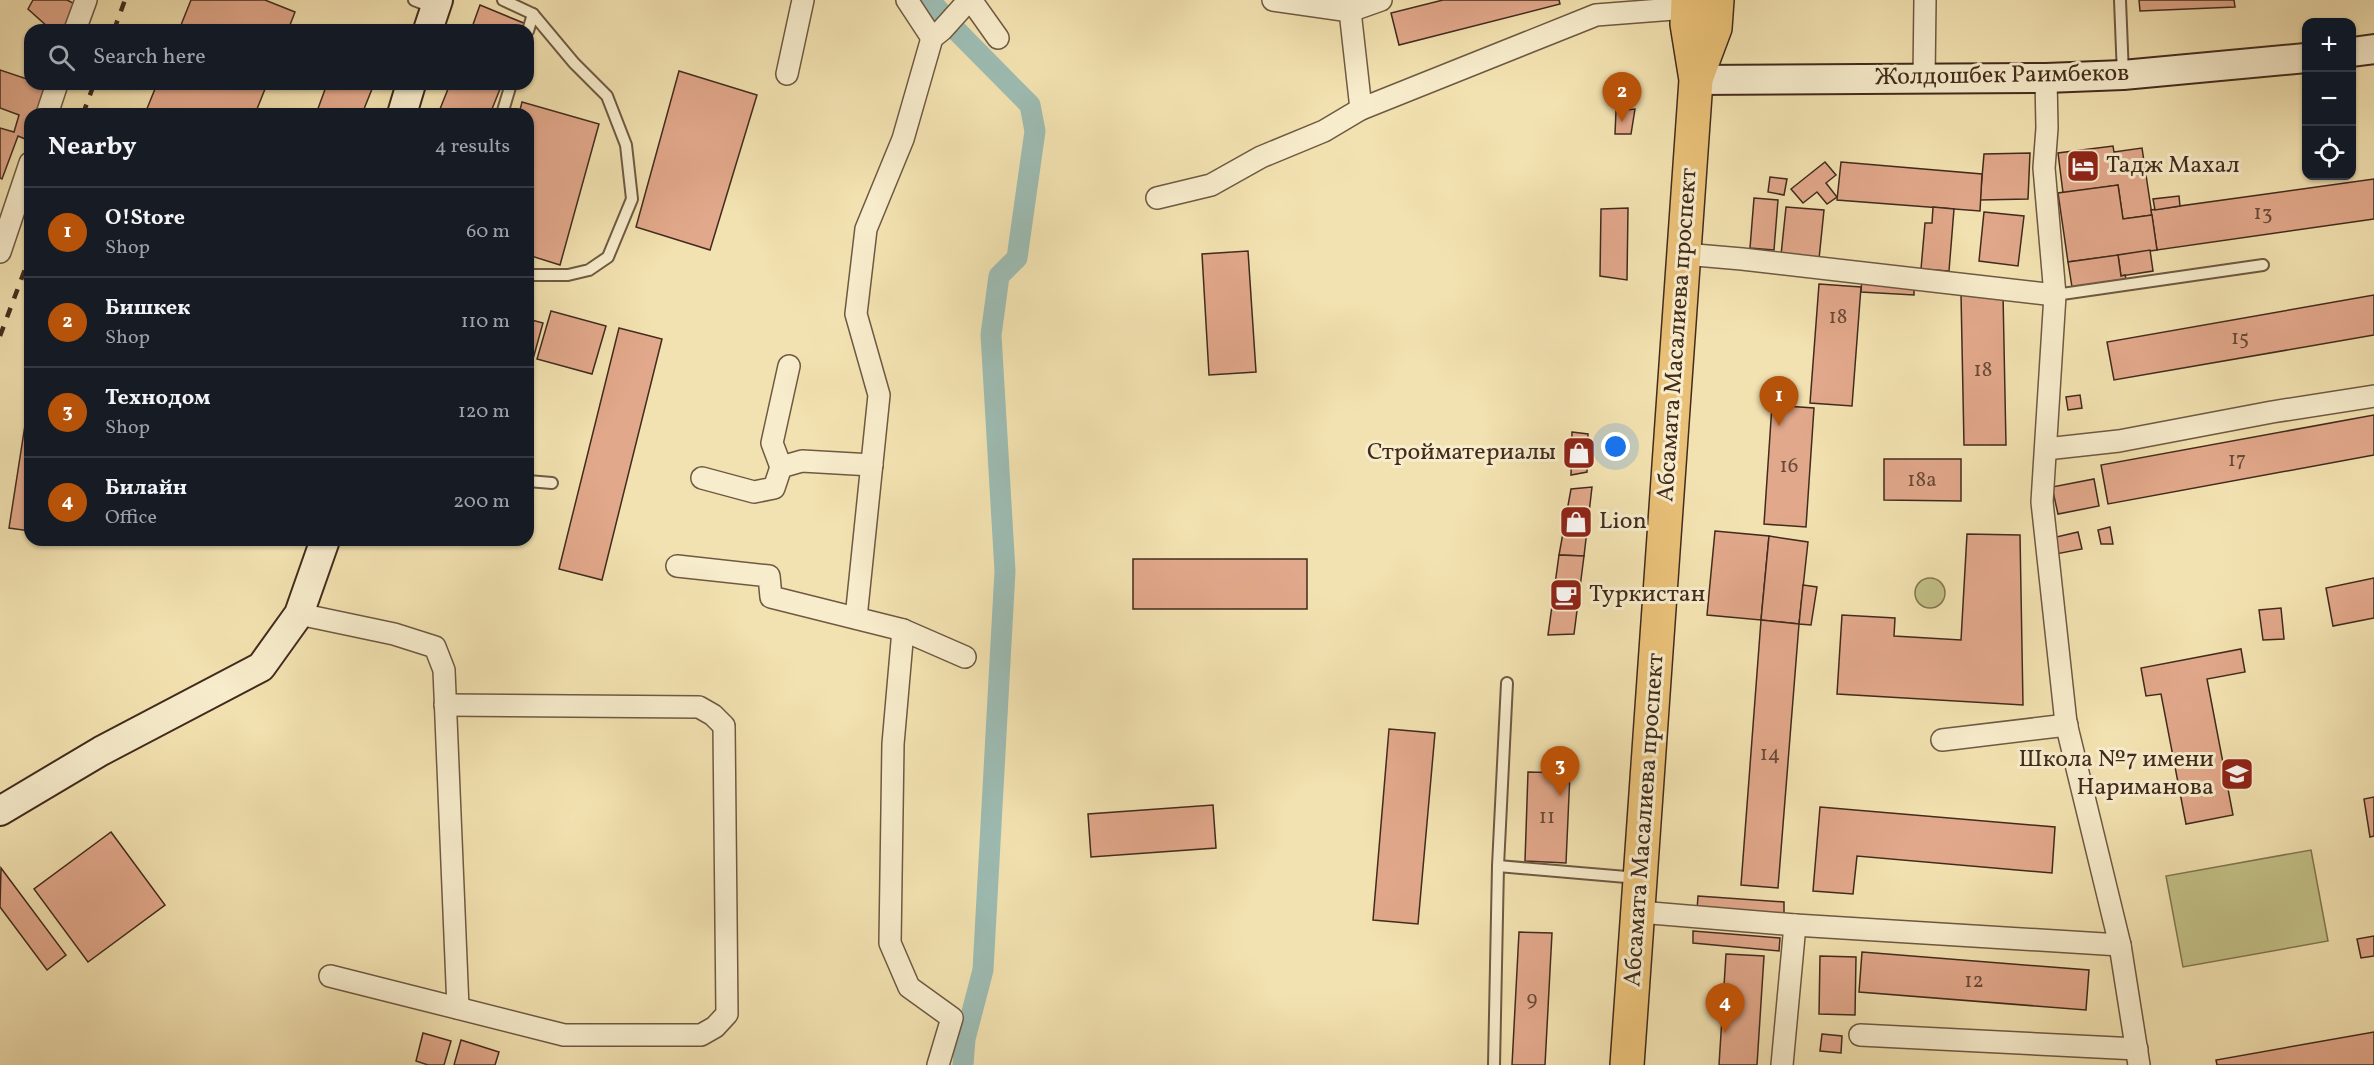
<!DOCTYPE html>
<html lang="en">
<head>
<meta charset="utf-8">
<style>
	:root { --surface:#171b24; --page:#20242c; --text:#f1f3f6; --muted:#9ea1a6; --line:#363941; --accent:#b45309 }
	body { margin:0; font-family:Vollkorn,serif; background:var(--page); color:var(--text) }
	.controls { position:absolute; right:18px; top:18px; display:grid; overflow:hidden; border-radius:12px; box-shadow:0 2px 4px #0004 }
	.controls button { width:54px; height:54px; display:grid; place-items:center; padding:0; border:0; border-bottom:2px solid var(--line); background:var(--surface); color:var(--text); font:30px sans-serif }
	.you { position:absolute; left:1616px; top:447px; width:21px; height:21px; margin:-15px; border:4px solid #fff; border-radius:50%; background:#1a73e8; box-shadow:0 0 0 9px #1a73e833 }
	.badge { display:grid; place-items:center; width:39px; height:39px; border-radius:50%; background:var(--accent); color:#fff; font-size:20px; font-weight:700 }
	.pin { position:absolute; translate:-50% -50px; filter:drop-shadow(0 2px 3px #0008) }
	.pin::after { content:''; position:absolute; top:32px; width:21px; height:18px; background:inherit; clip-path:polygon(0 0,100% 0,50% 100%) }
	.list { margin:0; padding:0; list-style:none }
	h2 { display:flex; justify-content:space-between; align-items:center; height:78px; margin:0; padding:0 24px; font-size:26px }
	h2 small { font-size:20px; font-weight:400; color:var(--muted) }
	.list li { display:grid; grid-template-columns:39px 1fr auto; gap:18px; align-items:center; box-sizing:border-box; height:90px; padding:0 24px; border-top:2px solid var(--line) }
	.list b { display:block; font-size:22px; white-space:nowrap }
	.list p { margin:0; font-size:20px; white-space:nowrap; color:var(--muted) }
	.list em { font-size:20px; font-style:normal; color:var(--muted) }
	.icon { flex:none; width:33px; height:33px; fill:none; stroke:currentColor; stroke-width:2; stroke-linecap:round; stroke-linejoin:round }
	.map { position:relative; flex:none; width:2374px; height:1065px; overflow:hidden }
	.search { position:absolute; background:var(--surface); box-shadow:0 2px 4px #0004; left:24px; top:24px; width:510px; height:66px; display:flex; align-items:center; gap:15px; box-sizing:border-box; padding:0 21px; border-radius:18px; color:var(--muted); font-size:22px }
	.panel { position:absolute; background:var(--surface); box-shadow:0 2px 4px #0004; left:24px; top:108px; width:510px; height:438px; border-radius:18px }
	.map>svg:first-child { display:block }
	.green { fill:#c2c187; stroke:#827652; stroke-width:1.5 }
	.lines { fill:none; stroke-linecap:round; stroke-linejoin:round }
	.canal { stroke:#9dbcb3; stroke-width:21 }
	.building { fill:#e2a88b; stroke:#412b1d; stroke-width:1.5 }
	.lane-casing { stroke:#6e5942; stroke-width:14 }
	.street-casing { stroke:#6e5942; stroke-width:24 }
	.secondary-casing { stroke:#412b1d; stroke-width:32 }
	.primary-casing { stroke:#412b1d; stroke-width:36 }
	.lane { stroke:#f7eccc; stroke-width:10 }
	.street { stroke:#f7eccc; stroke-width:21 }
	.secondary { stroke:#f7eccc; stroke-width:28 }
	.primary { stroke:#eac178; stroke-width:33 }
	.rail { stroke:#412b1d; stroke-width:4.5; stroke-dasharray:10 10; stroke-linecap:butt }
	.labels { text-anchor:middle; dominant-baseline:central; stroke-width:6; stroke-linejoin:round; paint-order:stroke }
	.number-label { font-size:21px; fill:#694a38 }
	.street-label { font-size:24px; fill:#412b1d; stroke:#f7eccc }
	.poi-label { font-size:24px; fill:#412b1d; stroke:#f7eccc; text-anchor:start }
</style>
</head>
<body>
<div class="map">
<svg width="2374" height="1065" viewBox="0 0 2374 1065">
	<rect width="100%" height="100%" fill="#f3e2b1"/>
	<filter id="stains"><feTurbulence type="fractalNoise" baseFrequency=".00333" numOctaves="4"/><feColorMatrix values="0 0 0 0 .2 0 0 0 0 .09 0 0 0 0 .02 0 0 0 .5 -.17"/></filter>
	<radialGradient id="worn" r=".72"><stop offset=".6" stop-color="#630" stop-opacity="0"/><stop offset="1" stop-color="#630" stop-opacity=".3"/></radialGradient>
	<g class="green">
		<circle cx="1930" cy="593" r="15"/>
		<polygon points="2311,850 2328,941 2183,967 2166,876"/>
	</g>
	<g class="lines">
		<polyline class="canal" points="930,0 952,26 1030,105 1035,131 1017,258 999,276 991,335 1005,571 983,970 965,1039 963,1065"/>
	</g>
	<g class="building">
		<polygon points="33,0 67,0 81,7 69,30 57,30 48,27 28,9"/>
		<polygon points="191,0 265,0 295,12 288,30 179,30"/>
		<polygon points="1443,0 1559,0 1560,4 1399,45 1391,13"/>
		<polygon points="2139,0 2234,0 2235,7 2140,11"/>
		<polygon points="480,5 526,24 523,30 471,30"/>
		<polygon points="0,70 30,80 30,84 49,84 39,114 30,114 30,141 18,136 2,179 0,178 0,128 14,132 19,115 0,108"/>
		<polygon points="679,71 757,95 710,250 636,227"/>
		<polygon points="157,84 267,84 255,114 153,114 146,111"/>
		<polygon points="327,84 374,84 362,114 316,114"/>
		<polygon points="450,84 502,84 490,114 438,114"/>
		<polygon points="522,102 599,124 560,265 528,255 528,114 519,114"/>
		<polygon points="1635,109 1631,134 1615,134 1616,111"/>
		<polygon points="2113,146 2114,152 2142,148 2152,215 2123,219 2118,185 2063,193 2058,153"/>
		<polygon points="2030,153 2028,199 1980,200 1984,154"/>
		<polygon points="1825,162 1836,175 1826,183 1837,197 1827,204 1817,192 1803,203 1791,189"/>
		<polygon points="1841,162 1982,174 1980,211 1837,200"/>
		<polygon points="1770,177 1787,179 1784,195 1768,192"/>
		<polygon points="2374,179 2374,219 2157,250 2151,210"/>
		<polygon points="2118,185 2123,219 2152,215 2157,250 2068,262 2058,193"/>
		<polygon points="2179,196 2180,206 2155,210 2153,199"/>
		<polygon points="1754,198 1778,200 1774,250 1750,248"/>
		<polygon points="1786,207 1824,210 1819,259 1781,255"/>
		<polygon points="1933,207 1954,209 1949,271 1921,269 1925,223 1932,223"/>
		<polygon points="1628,208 1627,280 1600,276 1601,209"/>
		<polygon points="1984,212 2024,216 2018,266 1979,261"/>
		<polygon points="2150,250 2153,271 2121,276 2118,255"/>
		<polygon points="1248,251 1256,372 1209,375 1202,254"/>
		<polygon points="2118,255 2121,276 2125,275 2126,279 2072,287 2068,262"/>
		<polygon points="1862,277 1914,281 1914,295 1861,292"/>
		<polygon points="1819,284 1861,287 1852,406 1810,403"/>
		<polygon points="1961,294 2003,294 2006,445 1964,445"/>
		<polygon points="2374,295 2374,335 2114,380 2107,342"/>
		<polygon points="551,311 606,326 592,374 537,359"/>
		<polygon points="528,319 543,323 528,377"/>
		<polygon points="619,328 662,339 602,580 559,569"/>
		<polygon points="30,393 30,531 9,528"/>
		<polygon points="2080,395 2082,408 2068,410 2066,397"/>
		<polygon points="1772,405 1814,408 1806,527 1764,524"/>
		<polygon points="2374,415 2374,455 2108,504 2101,465"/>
		<polygon points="1572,432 1588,434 1587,472 1571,475"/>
		<polygon points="1884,459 1961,459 1961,501 1884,500"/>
		<polygon points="2094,479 2099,506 2058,514 2052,487"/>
		<polygon points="1592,487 1584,556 1559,555 1571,489"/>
		<polygon points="2110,527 2113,544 2101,544 2098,530"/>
		<polygon points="1715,531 1769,536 1761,620 1707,615"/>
		<polygon points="2078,532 2082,549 2056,554 2052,538"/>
		<polygon points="1967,534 2020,535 2023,705 1837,694 1842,615 1895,618 1894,636 1961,640"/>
		<polygon points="1769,536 1808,542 1799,624 1761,620"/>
		<polygon points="1559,555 1584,556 1574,634 1548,635"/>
		<rect x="1133" y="559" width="174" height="50"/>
		<polygon points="2374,578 2374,618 2333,626 2326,588"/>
		<polygon points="1803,585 1817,587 1811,625 1799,624"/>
		<polygon points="2281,608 2284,639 2263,640 2259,610"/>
		<polygon points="1761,620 1799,624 1778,888 1741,885"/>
		<polygon points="2241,649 2245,672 2207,679 2233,815 2186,824 2161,694 2146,696 2141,668"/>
		<polygon points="1389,729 1435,733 1418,924 1373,920"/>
		<polygon points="1528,772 1570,773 1566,863 1525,861"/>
		<polygon points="2374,797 2374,836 2370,837 2364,799"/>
		<polygon points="1213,805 1216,848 1091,857 1088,814"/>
		<polygon points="1820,807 2055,827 2052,873 1857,856 1853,894 1813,891"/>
		<polygon points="111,832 165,905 88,962 34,889"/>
		<polygon points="1,868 66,955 47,970 0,907"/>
		<polygon points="1698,896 1784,902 1784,916 1697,910"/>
		<polygon points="1693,931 1780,938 1779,951 1693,943"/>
		<polygon points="1519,932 1552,933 1545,1065 1512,1065"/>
		<polygon points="2374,936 2374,956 2361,958 2357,939"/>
		<polygon points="1862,952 2089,970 2086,1010 1859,992"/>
		<polygon points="1726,954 1764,956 1757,1065 1719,1065"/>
		<polygon points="1820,956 1856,957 1855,1015 1819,1014"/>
		<polygon points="2374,1032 2374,1065 2217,1065 2216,1060"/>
		<polygon points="423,1033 451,1041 444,1065 428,1065 416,1061"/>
		<polygon points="1822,1034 1842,1036 1841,1053 1820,1051"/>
		<polygon points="461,1040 499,1052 495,1065 454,1065"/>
	</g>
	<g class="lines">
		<defs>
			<g id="lane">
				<polyline points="414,0 434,8"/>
				<polyline points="503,0 533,14 574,63 607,96 626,145 632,199 608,257 589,270 568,275 528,275"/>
				<polyline points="2120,0 2123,75"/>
				<polyline points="528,31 533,14"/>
				<polyline points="502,114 511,84"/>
				<polyline points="2055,295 2263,265"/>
				<polyline points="528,481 552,483"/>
				<polyline points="1498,866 1638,878"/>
				<polyline points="1494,1065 1498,866 1507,683"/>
			</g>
			<g id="street">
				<polyline points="907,0 932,38"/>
				<polyline points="971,0 998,38"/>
				<polyline points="1273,0 1350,11 1361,109"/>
				<polyline points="1350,11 1381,0"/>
				<polyline points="75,30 86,0"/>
				<polyline points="787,74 803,0"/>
				<polyline points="1924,78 1925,0"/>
				<polyline points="2046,78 2047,128 2044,168 2055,295 2042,502 2066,723 2120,945 2139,1065"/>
				<polyline points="47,114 57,84"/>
				<polyline points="1157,198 1211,185 1261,157 1324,131 1361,109 1596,15 1687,8"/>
				<polyline points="0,252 30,163"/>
				<polyline points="1684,254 1742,259 2055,295"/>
				<polyline points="2046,449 2119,441 2272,412 2374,396"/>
				<polyline points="781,467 772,443 789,366"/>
				<polyline points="702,478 754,492 774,488 781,467 802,461 872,465"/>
				<polyline points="677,566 769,576 771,597 903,630 965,657"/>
				<polyline points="299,614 394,634 435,647 444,670 458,1008"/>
				<polyline points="856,618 879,395 856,314 866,229 903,139 932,38 942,30 969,0"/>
				<polyline points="903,630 893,744 890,943 909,987 952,1018 938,1065"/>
				<polyline points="1942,740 2067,725"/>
				<polyline points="1639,912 1795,925 2120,945"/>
				<polyline points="330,976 564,1035 701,1035 715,1027 727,1014 724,726 713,715 699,707 445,705"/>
				<polyline points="1860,1035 2137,1049"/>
				<polyline points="1782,1065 1795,925"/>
			</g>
			<g id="secondary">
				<polyline points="428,30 438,0"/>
				<polyline points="2352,52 2374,49"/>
				<polyline points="1696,80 2046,78 2123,75 2306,58"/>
				<polyline points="402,114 411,84"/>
				<polyline points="0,811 101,751 261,667 299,614 325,540"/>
			</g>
			<g id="primary">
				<polyline points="1697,76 1715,28 1717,0"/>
				<polyline points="1627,1065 1696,80 1687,24 1688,0"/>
			</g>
		</defs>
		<use href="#lane" class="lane-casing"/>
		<use href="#street" class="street-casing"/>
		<use href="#secondary" class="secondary-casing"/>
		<use href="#primary" class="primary-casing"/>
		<use href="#lane" class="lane"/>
		<use href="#street" class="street"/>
		<use href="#secondary" class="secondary"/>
		<use href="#primary" class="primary"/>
		<g class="rail">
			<polyline points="114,30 125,0"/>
			<polyline points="83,114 94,84"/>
			<polyline points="0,336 30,256"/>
		</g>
	</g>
	<defs>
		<symbol id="hotel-square" viewBox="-11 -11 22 22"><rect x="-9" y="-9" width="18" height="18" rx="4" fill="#8f2418" stroke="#f7eccc"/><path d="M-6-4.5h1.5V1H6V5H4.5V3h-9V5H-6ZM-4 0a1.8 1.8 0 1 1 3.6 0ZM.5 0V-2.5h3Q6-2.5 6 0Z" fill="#fff"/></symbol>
		<symbol id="shop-square" viewBox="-11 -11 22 22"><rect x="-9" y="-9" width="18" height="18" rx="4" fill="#8f2418" stroke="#f7eccc"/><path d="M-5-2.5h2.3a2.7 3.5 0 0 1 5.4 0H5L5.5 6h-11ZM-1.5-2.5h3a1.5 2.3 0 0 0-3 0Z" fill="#fff"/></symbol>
		<symbol id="cafe-square" viewBox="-11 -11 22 22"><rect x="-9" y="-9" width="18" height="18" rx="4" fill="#8f2418" stroke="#f7eccc"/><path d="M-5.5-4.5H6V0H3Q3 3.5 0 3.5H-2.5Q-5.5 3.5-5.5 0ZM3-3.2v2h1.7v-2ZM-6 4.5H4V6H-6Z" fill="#fff"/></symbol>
		<symbol id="school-square" viewBox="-11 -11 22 22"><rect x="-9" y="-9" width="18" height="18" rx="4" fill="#8f2418" stroke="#f7eccc"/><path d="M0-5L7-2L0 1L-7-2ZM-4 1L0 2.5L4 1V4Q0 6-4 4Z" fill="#fff"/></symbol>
	</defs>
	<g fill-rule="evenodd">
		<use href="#hotel-square" x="2064" y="147" width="38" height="38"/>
		<use href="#shop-square" x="1560" y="434" width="38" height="38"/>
		<use href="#shop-square" x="1557" y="503" width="38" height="38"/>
		<use href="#cafe-square" x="1547" y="576" width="38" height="38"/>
		<use href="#school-square" x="2218" y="755" width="38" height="38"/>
	</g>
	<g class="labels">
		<g class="number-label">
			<text x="2263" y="213">13</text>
			<text x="1838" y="317">18</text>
			<text x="2240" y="338">15</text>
			<text x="1983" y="370">18</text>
			<text x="2237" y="460">17</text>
			<text x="1789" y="466">16</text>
			<text x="1922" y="480">18а</text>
			<text x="1770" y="754">14</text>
			<text x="1547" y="817">11</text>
			<text x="1974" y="981">12</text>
			<text x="1532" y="999">9</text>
		</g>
		<g class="street-label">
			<text transform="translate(2002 76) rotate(-1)">Жолдошбек Раимбеков</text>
			<text transform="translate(1678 335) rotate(-86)">Абсамата Масалиева проспект</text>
			<text transform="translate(1645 820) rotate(-86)">Абсамата Масалиева проспект</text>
		</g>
		<g class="poi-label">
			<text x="2106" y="166">Тадж Махал</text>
			<text x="1556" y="453" text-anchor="end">Стройматериалы</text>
			<text x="1599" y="522">Lion</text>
			<text x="1589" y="595">Туркистан</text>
			<text x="2214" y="760" text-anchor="end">Школа №7 имени<tspan x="2214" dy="28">Нариманова</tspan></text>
		</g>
	</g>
	<rect width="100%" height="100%" filter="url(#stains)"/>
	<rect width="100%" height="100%" fill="url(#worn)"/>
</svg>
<div class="controls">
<button>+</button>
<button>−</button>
<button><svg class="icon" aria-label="locate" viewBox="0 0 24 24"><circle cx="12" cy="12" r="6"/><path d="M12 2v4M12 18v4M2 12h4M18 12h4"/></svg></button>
</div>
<div class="you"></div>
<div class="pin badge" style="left:1779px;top:426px">1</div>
<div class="pin badge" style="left:1622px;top:122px">2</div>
<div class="pin badge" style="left:1560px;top:796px">3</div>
<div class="pin badge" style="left:1725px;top:1033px">4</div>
<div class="search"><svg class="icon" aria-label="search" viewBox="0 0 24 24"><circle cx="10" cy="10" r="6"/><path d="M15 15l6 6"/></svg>Search here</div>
<section class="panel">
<h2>Nearby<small>4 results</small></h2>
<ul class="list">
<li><span class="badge">1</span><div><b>O!Store</b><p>Shop</p></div><em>60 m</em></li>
<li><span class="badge">2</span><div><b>Бишкек</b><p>Shop</p></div><em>110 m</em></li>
<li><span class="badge">3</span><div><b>Технодом</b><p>Shop</p></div><em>120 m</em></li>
<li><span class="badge">4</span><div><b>Билайн</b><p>Office</p></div><em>200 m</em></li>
</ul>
</section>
</div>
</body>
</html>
